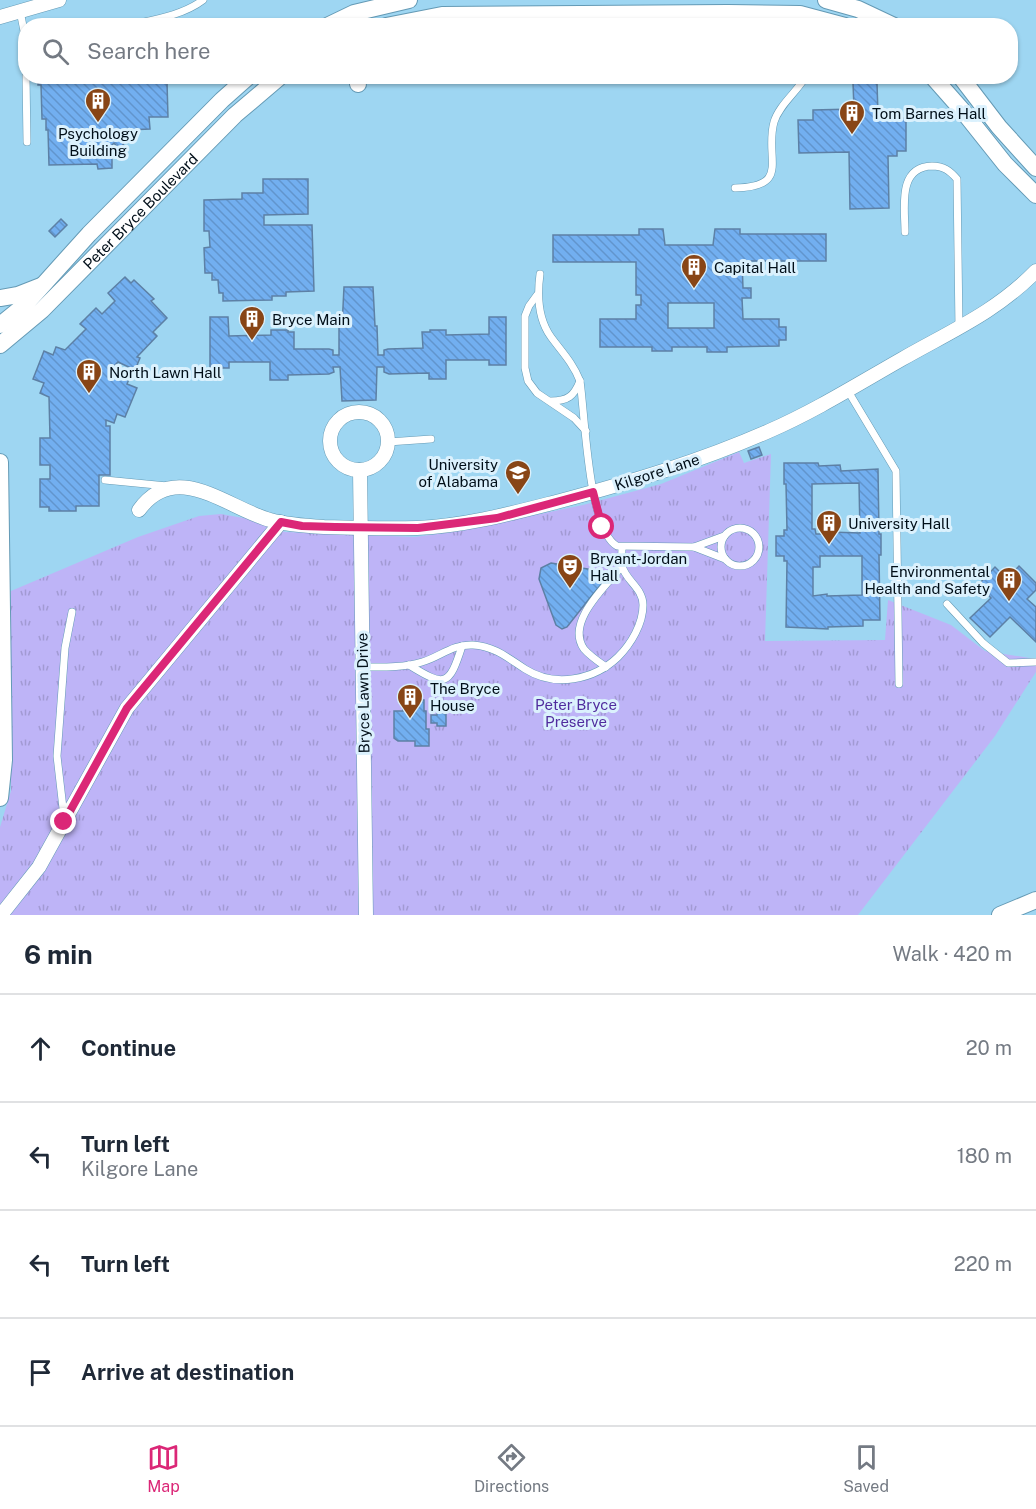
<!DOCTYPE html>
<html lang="en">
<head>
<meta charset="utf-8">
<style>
	:root { --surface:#fff; --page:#f2f2f3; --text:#1f2937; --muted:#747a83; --line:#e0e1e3; --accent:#db2777 }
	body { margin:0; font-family:"Public Sans",sans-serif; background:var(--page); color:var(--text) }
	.stop { position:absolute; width:18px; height:18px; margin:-14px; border:4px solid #db2777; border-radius:50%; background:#fff }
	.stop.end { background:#db2777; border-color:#fff; box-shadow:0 2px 6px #0008 }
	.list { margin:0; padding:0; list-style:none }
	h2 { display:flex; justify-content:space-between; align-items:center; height:78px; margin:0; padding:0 24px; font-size:26px }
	h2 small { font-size:20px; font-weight:400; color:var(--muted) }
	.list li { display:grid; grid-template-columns:39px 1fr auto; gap:18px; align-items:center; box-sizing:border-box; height:108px; padding:0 24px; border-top:2px solid var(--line) }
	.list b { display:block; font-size:22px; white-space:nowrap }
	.list p { margin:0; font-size:20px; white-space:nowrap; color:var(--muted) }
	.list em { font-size:20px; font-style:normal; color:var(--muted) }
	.icon { flex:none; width:33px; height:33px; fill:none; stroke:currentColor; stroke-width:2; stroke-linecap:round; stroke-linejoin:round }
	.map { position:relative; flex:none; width:1036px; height:915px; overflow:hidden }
	.search { position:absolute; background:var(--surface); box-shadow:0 2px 4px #0004; left:18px; right:18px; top:18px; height:66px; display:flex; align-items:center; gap:15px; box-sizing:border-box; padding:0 21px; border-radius:24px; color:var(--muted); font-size:22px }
	.sheet { height:510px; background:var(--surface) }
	nav { display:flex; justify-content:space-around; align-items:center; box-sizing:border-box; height:84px; border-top:2px solid var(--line); background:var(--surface); font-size:16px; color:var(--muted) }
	nav a { display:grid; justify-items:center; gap:3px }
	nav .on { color:var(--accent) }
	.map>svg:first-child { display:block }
	.park { fill:url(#park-tufts) }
	.building { fill:url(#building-back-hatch); stroke:#5d80a5; stroke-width:1.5; fill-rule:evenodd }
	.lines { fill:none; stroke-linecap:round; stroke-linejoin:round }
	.service-casing { stroke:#649ab5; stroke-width:8 }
	.minor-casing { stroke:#649ab5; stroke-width:15 }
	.tertiary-casing { stroke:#649ab5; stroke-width:18 }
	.service { stroke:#fff; stroke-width:7 }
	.minor { stroke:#fff; stroke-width:14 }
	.tertiary { stroke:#fff; stroke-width:16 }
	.route { stroke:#db2777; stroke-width:8 }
	.labels { text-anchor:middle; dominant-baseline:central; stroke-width:6; stroke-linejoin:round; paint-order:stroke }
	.poi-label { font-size:15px; fill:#000e18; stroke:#dbf1fd; text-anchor:start }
	.street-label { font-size:15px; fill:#000e18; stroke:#dbf1fd }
	.park-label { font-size:15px; fill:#502c9e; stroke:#dbf1fd }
</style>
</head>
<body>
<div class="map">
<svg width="1036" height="915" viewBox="0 0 1036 915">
	<defs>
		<pattern id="park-tufts" width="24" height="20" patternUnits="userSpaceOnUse" patternTransform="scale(1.5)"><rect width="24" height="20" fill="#beb4f7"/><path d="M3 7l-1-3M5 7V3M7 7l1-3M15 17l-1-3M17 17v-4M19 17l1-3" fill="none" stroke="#a29ad3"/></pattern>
		<pattern id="building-back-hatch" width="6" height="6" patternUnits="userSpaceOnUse" patternTransform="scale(1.5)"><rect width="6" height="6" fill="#72aff0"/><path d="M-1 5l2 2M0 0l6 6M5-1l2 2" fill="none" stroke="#6195cd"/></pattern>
	</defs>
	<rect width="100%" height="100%" fill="#9ed6f2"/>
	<polygon class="park" points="739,452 744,463 771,454 765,641 885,640 888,600 951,625 985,651 1036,659 1036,672 995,736 858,915 0,915 0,827 11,791 11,591 138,537 199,516 221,514 249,519 285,532 415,537 459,531 583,505 661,484"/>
	<g class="building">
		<polygon points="38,76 170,76 170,82 167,82 168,117 149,117 150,129 127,130 125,132 130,137 119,149 114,143 112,145 112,168 98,169 97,164 49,165 48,130 46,130 46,119 42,119 41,85 38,85"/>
		<polygon points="853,83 877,83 878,114 887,114 887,119 906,118 906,151 897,151 897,156 888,156 889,208 850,209 849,152 799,153 798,120 813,120 813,110 854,109"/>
		<polygon points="263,179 308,179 308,214 264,215 264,225 312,225 314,291 286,292 286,296 272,296 272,300 223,301 223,293 219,293 218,280 212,280 212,273 205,273 204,248 210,247 209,231 204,231 204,200 242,199 242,193 263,193"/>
		<polygon points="61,219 67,225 55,237 49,231"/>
		<path d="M639 229H663L665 245H713L715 229H740V234H826V261H742L743 288H751V298H742L743 319H779V327H786V340H779V346L727 347V352H707V347H672V351H652V347H600V319H636V305H641V295H636V262H553V235H639ZM668 303H714V328H668Z"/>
		<polygon points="125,277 131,283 134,280 154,299 151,301 167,318 153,332 157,336 137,357 140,358 135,370 118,362 113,367 131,374 127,384 137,388 125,417 117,414 114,423 106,420 106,426 110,426 110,475 99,475 99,506 76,506 76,511 49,511 49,507 40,507 40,479 50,479 50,465 40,465 40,438 50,438 49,397 40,393 44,383 33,379 44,351 53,355 56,347 65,350 86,329 80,324 96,308 102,314 115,301 108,293"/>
		<polygon points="344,287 373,287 375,326 377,326 378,355 384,355 384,350 388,349 423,348 422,332 430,332 430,330 446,330 446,335 489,334 489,317 506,317 506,365 489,365 489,360 446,360 446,379 429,379 429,373 389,374 384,372 384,367 377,367 376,400 342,401 340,367 333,367 334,372 329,374 288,375 288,380 270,380 270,362 229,362 229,368 210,368 210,317 228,317 229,336 271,335 271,330 288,330 288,332 294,332 294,349 329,349 333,350 333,355 339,355 339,327 342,327"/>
		<polygon points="759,447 762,455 751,459 748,451"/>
		<path d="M784 463H818L819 466 840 465 841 471 878 469 879 534H881V555H879L880 620H863V626L828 627V629L786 627 787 561H784V556H776V536H784V530H787L786 484H784ZM859 483 860 533 830 532V534H816L815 529H812V484ZM820 556H862V595L827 596V594L813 596V567H820Z"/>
		<polygon points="551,563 600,571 605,575 604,581 589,599 567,627 562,629 556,625 539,579 541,568"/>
		<polygon points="1019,566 1036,583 1036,590 1027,599 1036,607 1036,642 1010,617 990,637 970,618 991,598 978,585 995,567 1007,579"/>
		<polygon points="403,700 424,700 424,711 426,711 426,729 429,729 429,746 415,746 415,741 398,741 394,738 394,711 403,711"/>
		<polygon points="437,712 446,713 446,726 437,726 437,723 431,723 431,715 437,715"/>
	</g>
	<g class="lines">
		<defs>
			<g id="service">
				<polyline points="20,11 26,41"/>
				<path d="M126 26C151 20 182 16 203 0"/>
				<polyline points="26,76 27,142"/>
				<path d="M735 188C792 187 764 158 774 122 779 105 797 92 806 76"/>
				<path d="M905 232C905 208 897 167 932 166 944 166 950 171 957 179L959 328"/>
				<path d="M540 274C537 296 538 319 551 337 562 352 573 363 580 381 585 414 588 530 617 546L694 547 724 536"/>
				<polyline points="537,295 529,306 525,316 525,368 528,381 537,393 574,418 586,431"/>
				<polyline points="848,391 896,471 899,684"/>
				<path d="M551 401C568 401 574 396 580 381"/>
				<polyline points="388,442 431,439"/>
				<polyline points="105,480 167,486"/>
				<circle cx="740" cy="547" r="19"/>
				<polyline points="694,547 725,559"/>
				<polyline points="947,604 983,643 1008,663 1036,662"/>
				<path d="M409 665C445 687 449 687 462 646"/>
				<path d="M363 667C381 667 403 668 422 662 440 657 452 644 473 645 494 646 508 658 525 669 555 688 594 680 618 657 631 644 643 624 643 605 643 588 626 581 622 566 621 560 622 553 622 547"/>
				<path d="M606 667C599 662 590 656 584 649 565 622 606 586 622 566"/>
				<polyline points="64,817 57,756 65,648 72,612"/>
			</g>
			<g id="minor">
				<polyline points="0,17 59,0"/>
				<circle cx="359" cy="441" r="29"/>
				<polyline points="360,470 366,915"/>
				<path d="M139 510C176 459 227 508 270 520 288 525 306 526 324 527 354 528 386 529 417 528 466 526 513 513 560 501 631 482 701 461 769 431 815 411 858 384 902 359 951 331 996 312 1036 271"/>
				<polyline points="1,915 39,867 127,708 281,522"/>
			</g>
			<g id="tertiary">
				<polyline points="826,0 858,9 894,26"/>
				<polyline points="327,26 354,13 409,0"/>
				<polyline points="386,26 442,15 728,13 800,14 845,26"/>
				<polyline points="357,76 358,84"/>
				<polyline points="932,76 962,110 1005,164 1036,195"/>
				<polyline points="960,76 999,127 1036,168"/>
				<polyline points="0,298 18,295 41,286"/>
				<polyline points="0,325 26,304 89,234 222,100 249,76"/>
				<path id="s1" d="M0 345 42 310 235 115 281 76"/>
				<polyline points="0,462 4,760 0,798"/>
				<polyline points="1000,915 1036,900"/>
			</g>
		</defs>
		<use href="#service" class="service-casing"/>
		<use href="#minor" class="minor-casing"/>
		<use href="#tertiary" class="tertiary-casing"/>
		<use href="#service" class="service"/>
		<use href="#minor" class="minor"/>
		<use href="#tertiary" class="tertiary"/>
	</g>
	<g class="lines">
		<polyline class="route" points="64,822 127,708 281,522 302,526 335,527 418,528 497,518 593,492 602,527"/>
	</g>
	<defs>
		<symbol id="building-pin" viewBox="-11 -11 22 30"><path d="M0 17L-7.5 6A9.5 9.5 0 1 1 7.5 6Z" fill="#884516" stroke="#dbf1fd"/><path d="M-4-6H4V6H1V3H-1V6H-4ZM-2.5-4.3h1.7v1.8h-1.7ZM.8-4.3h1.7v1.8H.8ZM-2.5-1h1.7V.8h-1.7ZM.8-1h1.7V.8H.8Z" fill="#fff"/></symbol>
		<symbol id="university-pin" viewBox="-11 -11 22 30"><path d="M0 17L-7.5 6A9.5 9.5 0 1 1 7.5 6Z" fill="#884516" stroke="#dbf1fd"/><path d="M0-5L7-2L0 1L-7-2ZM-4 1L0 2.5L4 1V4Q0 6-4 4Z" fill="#fff"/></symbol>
		<symbol id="theatre-pin" viewBox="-11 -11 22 30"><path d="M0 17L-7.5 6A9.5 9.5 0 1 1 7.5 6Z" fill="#884516" stroke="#dbf1fd"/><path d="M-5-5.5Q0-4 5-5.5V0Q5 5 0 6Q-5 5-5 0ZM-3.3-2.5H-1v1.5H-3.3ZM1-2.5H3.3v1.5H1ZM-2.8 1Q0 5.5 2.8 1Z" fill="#fff"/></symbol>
	</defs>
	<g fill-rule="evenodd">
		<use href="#building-pin" x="83" y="86" width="30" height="40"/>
		<use href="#building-pin" x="837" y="98" width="30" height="40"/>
		<use href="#building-pin" x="679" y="252" width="30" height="40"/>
		<use href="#building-pin" x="237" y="304" width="30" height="40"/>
		<use href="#building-pin" x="74" y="357" width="30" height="40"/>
		<use href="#university-pin" x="503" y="458" width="30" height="40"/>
		<use href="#building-pin" x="814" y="508" width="30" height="40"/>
		<use href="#theatre-pin" x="555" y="552" width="30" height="40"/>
		<use href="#building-pin" x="994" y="565" width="30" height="40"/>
		<use href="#building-pin" x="395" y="682" width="30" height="40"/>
	</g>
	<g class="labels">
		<g class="poi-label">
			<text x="872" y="113">Tom Barnes Hall</text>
			<text x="98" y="133" text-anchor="middle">Psychology<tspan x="98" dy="17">Building</tspan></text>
			<text x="714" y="267">Capital Hall</text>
			<text x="272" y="319">Bryce Main</text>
			<text x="109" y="372">North Lawn Hall</text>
			<text x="498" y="464" text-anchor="end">University<tspan x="498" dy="17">of Alabama</tspan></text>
			<text x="848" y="523">University Hall</text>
			<text x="590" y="558">Bryant-Jordan<tspan x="590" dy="17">Hall</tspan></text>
			<text x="990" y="571" text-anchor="end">Environmental<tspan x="990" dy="17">Health and Safety</tspan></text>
			<text x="430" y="688">The Bryce<tspan x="430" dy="17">House</tspan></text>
		</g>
		<g class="street-label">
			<text stroke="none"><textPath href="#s1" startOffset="194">Peter Bryce Boulevard</textPath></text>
			<text transform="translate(657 472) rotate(-18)">Kilgore Lane</text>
			<text transform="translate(363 693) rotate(-91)">Bryce Lawn Drive</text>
		</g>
		<g class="park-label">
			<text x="576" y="704">Peter Bryce<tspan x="576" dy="17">Preserve</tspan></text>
		</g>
	</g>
</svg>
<div class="stop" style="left:602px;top:527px"></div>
<div class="stop end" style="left:64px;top:822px"></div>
<div class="search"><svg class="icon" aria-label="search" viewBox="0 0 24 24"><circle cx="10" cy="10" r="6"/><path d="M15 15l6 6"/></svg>Search here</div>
</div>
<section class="sheet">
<h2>6 min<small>Walk · 420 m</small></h2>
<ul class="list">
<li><svg class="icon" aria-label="ahead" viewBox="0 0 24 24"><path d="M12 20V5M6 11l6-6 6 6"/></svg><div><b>Continue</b></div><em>20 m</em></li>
<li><svg class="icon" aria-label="left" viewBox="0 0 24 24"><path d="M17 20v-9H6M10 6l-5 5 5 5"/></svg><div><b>Turn left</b><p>Kilgore Lane</p></div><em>180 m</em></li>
<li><svg class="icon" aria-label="left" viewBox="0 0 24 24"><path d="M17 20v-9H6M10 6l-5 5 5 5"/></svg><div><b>Turn left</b></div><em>220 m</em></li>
<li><svg class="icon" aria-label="arrive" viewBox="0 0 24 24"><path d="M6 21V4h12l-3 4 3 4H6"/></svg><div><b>Arrive at destination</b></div></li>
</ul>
</section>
<nav>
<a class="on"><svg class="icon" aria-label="map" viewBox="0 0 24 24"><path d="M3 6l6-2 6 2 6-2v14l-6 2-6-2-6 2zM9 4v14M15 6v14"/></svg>Map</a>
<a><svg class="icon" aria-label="directions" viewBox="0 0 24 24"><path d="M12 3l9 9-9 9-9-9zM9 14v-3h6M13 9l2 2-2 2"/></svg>Directions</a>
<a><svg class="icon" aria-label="saved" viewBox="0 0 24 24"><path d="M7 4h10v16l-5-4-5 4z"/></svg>Saved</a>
</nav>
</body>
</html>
